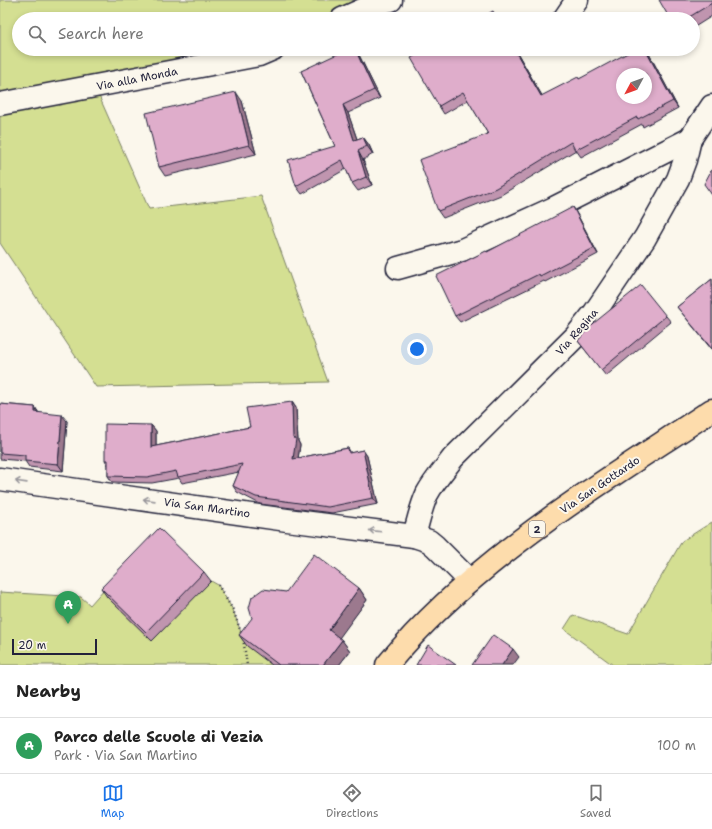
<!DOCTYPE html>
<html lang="en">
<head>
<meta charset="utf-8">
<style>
	:root { --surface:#fff; --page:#f6f6f6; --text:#222; --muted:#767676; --line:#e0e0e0; --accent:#1a73e8 }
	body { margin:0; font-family:"Shantell Sans",sans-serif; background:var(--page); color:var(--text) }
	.compass { position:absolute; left:616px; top:68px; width:36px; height:36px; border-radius:50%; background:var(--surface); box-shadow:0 2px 6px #0003; rotate:229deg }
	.scale { position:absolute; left:12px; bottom:10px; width:85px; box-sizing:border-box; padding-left:4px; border:2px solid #22223b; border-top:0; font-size:11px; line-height:14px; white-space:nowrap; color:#22223b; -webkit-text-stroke:3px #fbf7ec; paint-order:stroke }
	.you { position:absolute; left:417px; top:349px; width:14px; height:14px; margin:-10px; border:3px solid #fff; border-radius:50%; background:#1a73e8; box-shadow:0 0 0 6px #1a73e833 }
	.badge { display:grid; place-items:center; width:26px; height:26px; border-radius:50%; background:var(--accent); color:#fff; font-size:13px; font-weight:700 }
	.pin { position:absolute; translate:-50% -33px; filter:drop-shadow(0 1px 2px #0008) }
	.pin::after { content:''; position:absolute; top:21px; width:14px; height:12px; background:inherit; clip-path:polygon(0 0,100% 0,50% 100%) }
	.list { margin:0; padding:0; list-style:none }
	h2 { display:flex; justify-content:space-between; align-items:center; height:52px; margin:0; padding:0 16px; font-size:17px }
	h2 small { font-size:13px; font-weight:400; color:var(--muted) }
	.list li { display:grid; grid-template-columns:26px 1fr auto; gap:12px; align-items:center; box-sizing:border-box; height:56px; padding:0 16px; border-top:1px solid var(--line) }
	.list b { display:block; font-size:15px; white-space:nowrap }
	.list p { margin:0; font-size:13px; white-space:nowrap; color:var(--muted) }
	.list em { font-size:13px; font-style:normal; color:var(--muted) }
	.icon { flex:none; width:22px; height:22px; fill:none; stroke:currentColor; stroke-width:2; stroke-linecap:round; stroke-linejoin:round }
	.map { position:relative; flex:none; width:712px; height:665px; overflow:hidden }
	.search { position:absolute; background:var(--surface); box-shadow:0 2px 6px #0003; left:12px; right:12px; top:12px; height:44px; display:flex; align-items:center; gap:10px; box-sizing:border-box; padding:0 14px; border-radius:22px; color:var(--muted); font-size:15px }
	.sheet { height:108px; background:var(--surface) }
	nav { display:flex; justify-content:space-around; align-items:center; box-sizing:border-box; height:56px; border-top:1px solid var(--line); background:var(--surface); font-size:11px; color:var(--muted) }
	nav a { display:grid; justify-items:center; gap:2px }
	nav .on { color:var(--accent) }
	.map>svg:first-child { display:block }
	.green { fill:#d4df92; stroke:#7b8066 }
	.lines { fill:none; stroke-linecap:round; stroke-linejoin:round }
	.minor-casing { stroke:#22223b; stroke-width:25 }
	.major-casing { stroke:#22223b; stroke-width:25 }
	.path { stroke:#22223b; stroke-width:2.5; stroke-dasharray:1 3; stroke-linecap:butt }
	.minor { stroke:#fbf7ec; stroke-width:22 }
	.major { stroke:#fddcac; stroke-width:22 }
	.wall { fill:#c095af; stroke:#22223b }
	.shaded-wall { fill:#9c798e; stroke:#22223b }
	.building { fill:#dfadcb; stroke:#22223b; fill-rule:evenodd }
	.oneway { stroke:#99979c }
	.labels { text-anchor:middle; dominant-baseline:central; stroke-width:4; stroke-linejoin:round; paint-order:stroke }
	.shield { fill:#fbf7ec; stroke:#636270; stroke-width:1 }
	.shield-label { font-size:10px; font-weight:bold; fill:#22223b }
	.street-label { font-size:11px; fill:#22223b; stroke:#fbf7ec }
</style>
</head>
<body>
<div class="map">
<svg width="712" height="665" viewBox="0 0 712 665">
	<rect width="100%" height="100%" fill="#fbf7ec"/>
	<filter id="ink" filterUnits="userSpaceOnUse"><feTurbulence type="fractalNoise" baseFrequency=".025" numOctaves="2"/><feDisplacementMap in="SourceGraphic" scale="8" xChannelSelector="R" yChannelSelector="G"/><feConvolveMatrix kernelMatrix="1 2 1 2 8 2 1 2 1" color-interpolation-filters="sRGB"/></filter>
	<g filter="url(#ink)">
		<g class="green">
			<polygon points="0,0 391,0 342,19 19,19 19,49 273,49 95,87 149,209 261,196 328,382 96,387 0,243"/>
			<polygon points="712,522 712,661 709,665 613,665 564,629 573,615 628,634 682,541"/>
			<polygon points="211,581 218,585 233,610 243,638 272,665 0,665 0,592 81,597 90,605 105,588"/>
		</g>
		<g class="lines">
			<defs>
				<g id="minor">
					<polyline points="342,19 378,3 391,0"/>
					<polyline points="564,19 577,0"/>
					<polyline points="0,104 259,55 273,49"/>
					<polyline points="398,268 462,250 554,208 690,139"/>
					<polyline points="0,479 287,520 414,536 429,541 435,546 470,581"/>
					<path d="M414 536C418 522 421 507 427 494 434 481 444 470 453 458L575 337 595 312 645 238 678 179 685 160 690 139 712 106"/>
				</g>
				<path id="major" d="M387 665C475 558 598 486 712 410"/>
			</defs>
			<use href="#minor" class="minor-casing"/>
			<use href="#major" class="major-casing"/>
			<polyline class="path" points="218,585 233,610 243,638 247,665"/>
			<use href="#minor" class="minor"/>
			<use href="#major" class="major"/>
		</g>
		<g class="wall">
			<polygon points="712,0 712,16 693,28 693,19 670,19"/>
			<polygon points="427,49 515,49 542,96 579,79 648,52 678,108 643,127 642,124 581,157 576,150 501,195 443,218 438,211 488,134 468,100 444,114 439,106"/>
			<polygon points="359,55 380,98 348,113 357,139 363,137 369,145 373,154 363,160 372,185 358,191 352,183 346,169 302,194 296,186 335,146 301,71"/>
			<polygon points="242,101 256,154 165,176 159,167"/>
			<polygon points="577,214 598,254 545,282 544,281 460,322 455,316 487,252"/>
			<polygon points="712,279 712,350 677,307"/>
			<polygon points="666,316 671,322 606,376 578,341"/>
			<polygon points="292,402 296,408 298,441 300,445 298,458 348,448 351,453 363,450 367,456 378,504 332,513 260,504 237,492 233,486 239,472 182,483 179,478 152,483 112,482 108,476 108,465 105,460 151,425 156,431 156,446 250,427"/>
			<polygon points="0,404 35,407 39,413 67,421 63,471 29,467 25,461 0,459"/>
			<polygon points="204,572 211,581 152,641 107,597 101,588"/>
			<polygon points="359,588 367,600 339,637 350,651 339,665 272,665 247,646 239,635"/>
		</g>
		<g class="shaded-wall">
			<polygon points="355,49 359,55 380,98 374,90"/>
			<polygon points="514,49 515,49 547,104 541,96"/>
			<polygon points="645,49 646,49 648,52 678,108 673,101"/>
			<polygon points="236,92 242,101 256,154 249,145"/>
			<polygon points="343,105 348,113 360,148 354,140"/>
			<polygon points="363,137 369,145 373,154 367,146"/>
			<polygon points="358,151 363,160 372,185 366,177"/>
			<polygon points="573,207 577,214 598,254 594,248"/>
			<polygon points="292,402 296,408 298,441 300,445 297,466 293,459"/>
			<polygon points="35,407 39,414 35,412"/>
			<polygon points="62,415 67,421 63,471 58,464"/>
			<polygon points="151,425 156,431 156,453 151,447"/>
			<polygon points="363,450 367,456 378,504 373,498"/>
			<polygon points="359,588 367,600 337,641 329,630"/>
			<polygon points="342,640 350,651 339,665 323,665"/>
			<polygon points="513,649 519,657 513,665 502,665"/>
		</g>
		<g class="building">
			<polygon points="659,0 712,0 712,3 686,19 670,19"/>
			<polygon points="493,11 497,19 479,19"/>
			<polygon points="348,49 355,49 374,90 343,105 354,140 363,137 367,146 358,151 366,177 352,183 342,160 296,186 288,160 335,146 301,71"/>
			<path d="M427 49H514L541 96 578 77 579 79 635 49H645L673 101 638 119 637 117 575 150 571 142 496 188 438 211 419 160 488 134 463 92 439 106 411 58ZM622 74H646V98H622Z"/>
			<polygon points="236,92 249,145 159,167 146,113"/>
			<polygon points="712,169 712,195 704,184"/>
			<polygon points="573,207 594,248 540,276 539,274 455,316 436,276 486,251 487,252"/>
			<polygon points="712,279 712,349 677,307"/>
			<polygon points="641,285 666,316 601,370 578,341 589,327"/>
			<polygon points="292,402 293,438 296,439 293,459 348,448 349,453 363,450 373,498 328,507 256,497 233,486 242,464 178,477 176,471 147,477 108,476 108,460 105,460 105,424 151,425 151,447 250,427 246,408"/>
			<polygon points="0,404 35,407 35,412 62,415 58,464 25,461 25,455 0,453"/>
			<polygon points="159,528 204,572 146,632 101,588"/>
			<polygon points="314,554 359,588 329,630 342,640 323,665 279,665 239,635 252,618 249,608 252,597 263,589 286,592"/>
			<polygon points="493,635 513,649 502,665 472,665"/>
			<polygon points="428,645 456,665 416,665"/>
		</g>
		<defs><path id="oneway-shaft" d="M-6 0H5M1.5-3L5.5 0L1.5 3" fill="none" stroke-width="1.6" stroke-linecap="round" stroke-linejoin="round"/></defs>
		<g class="oneway">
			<use href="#oneway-shaft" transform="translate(21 482) rotate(-172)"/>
			<use href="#oneway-shaft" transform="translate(149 500) rotate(-172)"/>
			<use href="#oneway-shaft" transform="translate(375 531) rotate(-173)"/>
		</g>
	</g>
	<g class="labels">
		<rect class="shield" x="529" y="521" width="16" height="16" rx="3"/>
		<g class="shield-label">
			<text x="537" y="529">2</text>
		</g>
		<g class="street-label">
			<text transform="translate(137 79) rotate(-11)">Via alla Monda</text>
			<text transform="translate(577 332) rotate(-49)">Via Regina</text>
			<text transform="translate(600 485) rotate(-34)">Via San Gottardo</text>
			<text transform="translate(207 508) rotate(8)">Via San Martino</text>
		</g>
	</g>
</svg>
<svg class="compass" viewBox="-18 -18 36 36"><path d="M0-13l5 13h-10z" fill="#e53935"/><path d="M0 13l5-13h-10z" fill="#767676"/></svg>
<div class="scale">20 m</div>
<div class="you"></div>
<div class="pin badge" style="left:68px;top:624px;background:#2e9e5b">A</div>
<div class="search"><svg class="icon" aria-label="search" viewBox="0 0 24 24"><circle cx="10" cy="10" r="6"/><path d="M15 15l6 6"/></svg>Search here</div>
</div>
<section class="sheet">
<h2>Nearby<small></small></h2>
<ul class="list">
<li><span class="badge" style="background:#2e9e5b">A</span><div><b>Parco delle Scuole di Vezia</b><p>Park · Via San Martino</p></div><em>100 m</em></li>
</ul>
</section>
<nav>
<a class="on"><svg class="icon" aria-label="map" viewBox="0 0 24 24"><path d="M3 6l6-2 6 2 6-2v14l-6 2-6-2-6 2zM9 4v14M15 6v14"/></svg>Map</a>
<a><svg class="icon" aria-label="directions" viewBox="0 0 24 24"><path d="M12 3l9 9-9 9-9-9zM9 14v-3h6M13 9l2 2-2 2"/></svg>Directions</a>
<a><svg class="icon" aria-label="saved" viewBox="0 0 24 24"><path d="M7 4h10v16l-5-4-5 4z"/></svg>Saved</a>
</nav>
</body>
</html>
